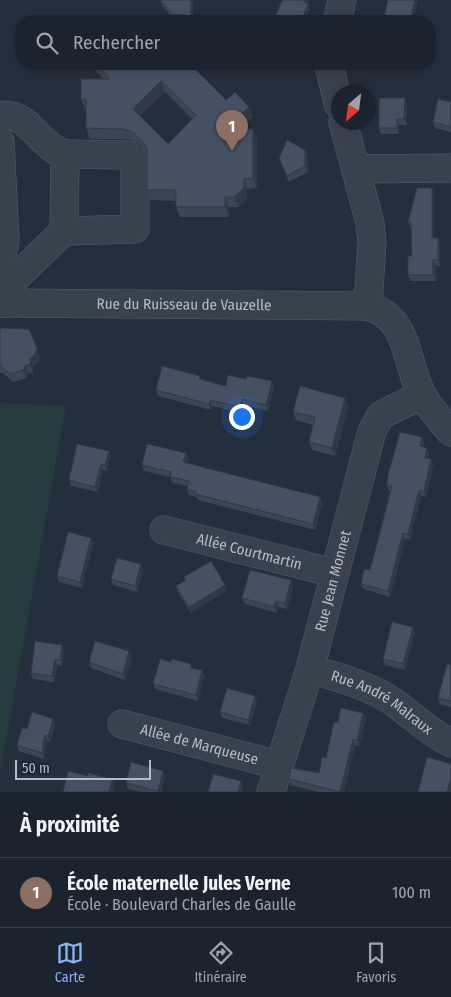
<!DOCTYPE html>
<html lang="fr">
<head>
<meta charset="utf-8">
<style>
	:root { --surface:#1b232e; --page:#242b36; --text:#f1f3f6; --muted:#a0a4aa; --line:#39404a; --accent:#8ab4f8 }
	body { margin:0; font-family:"Fira Sans Condensed",sans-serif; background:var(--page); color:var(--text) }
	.compass { position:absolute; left:331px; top:85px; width:45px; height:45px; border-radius:50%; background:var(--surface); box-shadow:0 2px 8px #0003; rotate:208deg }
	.scale { position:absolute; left:15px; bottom:12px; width:136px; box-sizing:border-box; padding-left:5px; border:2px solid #b4bcc9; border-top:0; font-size:14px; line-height:18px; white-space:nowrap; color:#b4bcc9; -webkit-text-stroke:4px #1d2633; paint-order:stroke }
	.you { position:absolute; left:241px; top:416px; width:18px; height:18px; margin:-12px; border:4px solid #fff; border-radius:50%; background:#1a73e8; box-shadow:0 0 0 8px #1a73e833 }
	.badge { display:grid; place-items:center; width:32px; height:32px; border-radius:50%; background:var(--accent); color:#fff; font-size:16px; font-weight:700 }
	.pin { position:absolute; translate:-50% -41px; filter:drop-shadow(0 1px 2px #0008) }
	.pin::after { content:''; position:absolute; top:26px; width:18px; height:15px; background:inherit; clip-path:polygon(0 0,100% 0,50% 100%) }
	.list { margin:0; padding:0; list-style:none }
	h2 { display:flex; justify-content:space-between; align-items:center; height:65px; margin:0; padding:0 20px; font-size:21px }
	h2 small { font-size:16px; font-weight:400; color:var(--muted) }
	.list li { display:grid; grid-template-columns:32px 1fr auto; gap:15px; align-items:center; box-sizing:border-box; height:70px; padding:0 20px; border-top:1px solid var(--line) }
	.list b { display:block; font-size:19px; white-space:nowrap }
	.list p { margin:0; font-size:16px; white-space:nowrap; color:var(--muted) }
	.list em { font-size:16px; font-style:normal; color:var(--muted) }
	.icon { flex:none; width:28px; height:28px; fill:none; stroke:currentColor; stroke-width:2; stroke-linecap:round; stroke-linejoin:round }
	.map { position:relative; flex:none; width:451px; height:792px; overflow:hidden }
	.search { position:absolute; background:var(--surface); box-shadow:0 2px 8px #0003; left:15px; right:15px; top:15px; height:55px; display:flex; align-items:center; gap:12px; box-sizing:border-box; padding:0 18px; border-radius:20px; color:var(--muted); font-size:19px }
	.sheet { height:135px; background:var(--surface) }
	nav { display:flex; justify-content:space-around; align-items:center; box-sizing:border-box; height:70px; border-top:1px solid var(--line); background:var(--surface); font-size:14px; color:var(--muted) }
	nav a { display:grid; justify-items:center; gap:2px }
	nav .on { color:var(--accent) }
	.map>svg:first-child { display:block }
	.green { fill:#263c3f }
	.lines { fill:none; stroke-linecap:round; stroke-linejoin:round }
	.minor-casing { stroke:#565f6c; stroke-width:29 }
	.minor { stroke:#38414e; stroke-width:28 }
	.wall { fill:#3b4654; fill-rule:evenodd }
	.shaded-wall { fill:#303945 }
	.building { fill:#455162; stroke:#303945; fill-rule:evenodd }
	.labels { text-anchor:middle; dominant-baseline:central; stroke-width:4; stroke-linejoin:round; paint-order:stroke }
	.street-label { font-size:15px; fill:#b4bcc9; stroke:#1d2633 }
</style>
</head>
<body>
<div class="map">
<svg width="451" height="792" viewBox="0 0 451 792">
	<rect width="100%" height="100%" fill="#242f3e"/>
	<polygon class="green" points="0,403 66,406 0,773"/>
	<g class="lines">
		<defs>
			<g id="minor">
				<polyline points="337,21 342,0"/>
				<polyline points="329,64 338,104"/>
				<path d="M0 116C29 110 40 148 65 154"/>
				<polyline points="343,122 370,223 372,242 368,306"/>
				<polyline points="0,141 5,241 0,263"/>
				<polyline points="356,169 451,168"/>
				<path id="s1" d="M0 303 368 306C410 318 405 362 422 395 429 408 441 420 451 432"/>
				<polyline points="2,303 6,287 64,231 135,229 135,161 128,155 65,154 64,231"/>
				<path id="s2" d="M164 530 334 573"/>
				<path id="s3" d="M310 669C337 677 368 685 392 701 412 715 428 732 451 743"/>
				<path id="s4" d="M122 724 278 765"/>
				<path id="s5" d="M271 792 310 669 372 431 381 415 422 395"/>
			</g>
		</defs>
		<use href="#minor" class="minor-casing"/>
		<use href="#minor" class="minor"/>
	</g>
	<g class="wall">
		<polygon points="160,0 193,0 193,21 174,20 162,5"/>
		<path d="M91 64H190L226 100 253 117 240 129 257 139V188L247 189V198L238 207H229V217H180L176 207V201L151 200 147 190V152L138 143 128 139H90L86 128V109H85L81 99 104 79 92 67ZM165 92 192 119 168 144 140 116Z"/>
		<polygon points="373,64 402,64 401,71"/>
		<polygon points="451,102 451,132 435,128 433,122"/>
		<polygon points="407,104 407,125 399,125 399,134 381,134 379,128"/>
		<polygon points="305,150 308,156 308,172 289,182 279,158"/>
		<polygon points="432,188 434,194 434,238 440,244 440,266 436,266 436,281 410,281 408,275 412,256 411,228 408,222"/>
		<polygon points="0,328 40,357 38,362 33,367 33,373 29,373 26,378 13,382 3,373 0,373"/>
		<polygon points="201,379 226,386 246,379 272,381 274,387 268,411 244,405 242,413 212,406 211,410 158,396 156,390"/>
		<polygon points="345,398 348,407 335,456 312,450 309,442 313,425 296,420 293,412"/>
		<polygon points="422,437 424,442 423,447 427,448 429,453 428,458 431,459 433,465 426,497 421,496 410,540 405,539 390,597 363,589 361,584 370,570 377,544 390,491 389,491 387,485"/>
		<polygon points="109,451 111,456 107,471 103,470 98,492 71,486 69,480"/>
		<polygon points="186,453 188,459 187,463 320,497 322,503 315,530 198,500 196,497 189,495 187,489 188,486 172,483 170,477 144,471 142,465"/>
		<polygon points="91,538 93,544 82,588 59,582 57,576"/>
		<polygon points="143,570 137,592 113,585 111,579"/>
		<polygon points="184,577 225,585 227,590 191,613 178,592 176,586 185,581"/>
		<polygon points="293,586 287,609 278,607 277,613 245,604 242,598"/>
		<polygon points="413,627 415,633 405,670 385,665 383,659"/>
		<polygon points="62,645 64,651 62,666 57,665 54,682 33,679 31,673"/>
		<polygon points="132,657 125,680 91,668 89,662"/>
		<polygon points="451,665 451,707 440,704 438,698"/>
		<polygon points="193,668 204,675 198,701 155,689 153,684"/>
		<polygon points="257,702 250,725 222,718 220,712"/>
		<polygon points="363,713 366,719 359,746 355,745 344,792 318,792 291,785 289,779 319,773 326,758 338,722"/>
		<polygon points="55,725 50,742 47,741 44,759 19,751 17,745"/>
		<polygon points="163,771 165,777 161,792 141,792 128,789 126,783"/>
	</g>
	<g class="shaded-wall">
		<polygon points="191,0 193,0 193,21 191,16"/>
		<polygon points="305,0 309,0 306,8 304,2"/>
		<polygon points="415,0 418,0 413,21 410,21"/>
		<polygon points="308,4 310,9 305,21 301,21"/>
		<polygon points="399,64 402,64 401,71 398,65"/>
		<polygon points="161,81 165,92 137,119 133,109"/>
		<polygon points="405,98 407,104 407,125 404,119"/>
		<polygon points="249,107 253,117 229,140 225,129"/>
		<polygon points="397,119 399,125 399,134 397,128"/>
		<polygon points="253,129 257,139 257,188 253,178"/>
		<polygon points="305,150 308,156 308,172 305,166"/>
		<polygon points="244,179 247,189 247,198 238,207 234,197"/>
		<polygon points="432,188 434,194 434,244 432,238"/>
		<polygon points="225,197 229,207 229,217 225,207"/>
		<polygon points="438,238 440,244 440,266 438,260"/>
		<polygon points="433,260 436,266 436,281 433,275"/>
		<polygon points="37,348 40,357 38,362 33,367 33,373 30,365 30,359"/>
		<polygon points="26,365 29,373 26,378 23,370"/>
		<polygon points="272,381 274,387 268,411 266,405"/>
		<polygon points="345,398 348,407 335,456 332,448"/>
		<polygon points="242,399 244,405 242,413 240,407"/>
		<polygon points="210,400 212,406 211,410 209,404"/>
		<polygon points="422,437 424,442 422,452 420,446"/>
		<polygon points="427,448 429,453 427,463 425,458"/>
		<polygon points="109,451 111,456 107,471 105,465"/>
		<polygon points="186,453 188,459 186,468 183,462"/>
		<polygon points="431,459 433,465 426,497 424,491"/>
		<polygon points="101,464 103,470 98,492 95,487"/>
		<polygon points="419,490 421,496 410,540 408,534"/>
		<polygon points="320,497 322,503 315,530 313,524"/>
		<polygon points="403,533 405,539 390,597 388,591"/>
		<polygon points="91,538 93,544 82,588 80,582"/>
		<polygon points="141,564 143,570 137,592 135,586"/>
		<polygon points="291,580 293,586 287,609 285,603"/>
		<polygon points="225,585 227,590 191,613 189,607"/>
		<polygon points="276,601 278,607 277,613 274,607"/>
		<polygon points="413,627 415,633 405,670 403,664"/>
		<polygon points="62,645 64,651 62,666 60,660"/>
		<polygon points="129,651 132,657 125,680 123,674"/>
		<polygon points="55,659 57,665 54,682 52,676"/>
		<polygon points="202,670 204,675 198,701 196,695"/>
		<polygon points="255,696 257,702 250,725 248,720"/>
		<polygon points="363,713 366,719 359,746 357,740"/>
		<polygon points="53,719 55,725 50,742 48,736"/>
		<polygon points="45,735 47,741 44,759 42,753"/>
		<polygon points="353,739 355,745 344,792 340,792"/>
		<polygon points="163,771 165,777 161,792 158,792"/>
		<polygon points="112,779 115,785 113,792 109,792"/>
		<polygon points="451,779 451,792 447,792"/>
		<polygon points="241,781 243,787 242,792 238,792"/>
	</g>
	<g class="building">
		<polygon points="160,0 191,0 191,16 172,14"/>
		<polygon points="282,0 305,0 304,2 308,4 301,21 274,21 274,20"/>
		<polygon points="388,0 415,0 410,21 383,21"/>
		<path d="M96 64H190L226 100 235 92 249 107 225 129H253V178L244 179V188L234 197H225V207H176V190H147V150L145 144 134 133 124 129 86 128V99H81V79H110ZM161 81 196 115 168 144 133 109Z"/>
		<polygon points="379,98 405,98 404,119 397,119 397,128 379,128"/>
		<polygon points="438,99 451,102 451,127 433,122"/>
		<polygon points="287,140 305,150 305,166 287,176 279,158"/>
		<polygon points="417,188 432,188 432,238 438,238 438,260 433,260 433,275 408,275 408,256 412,256 411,222 408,222"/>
		<polygon points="0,328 29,329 37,348 35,354 30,359 30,365 26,365 23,370 10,374 0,365"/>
		<polygon points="162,366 200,376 199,379 226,386 228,375 246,379 247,376 272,381 266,405 242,399 240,407 210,400 209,404 156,390"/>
		<polygon points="300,386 345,398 332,448 309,442 315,417 293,412"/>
		<polygon points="400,432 422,437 420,446 427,448 425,458 431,459 424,491 419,490 408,534 403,533 388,591 361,584 364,569 370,570 377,544 392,486 387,485 388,475"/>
		<polygon points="77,444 109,451 105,465 101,464 95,487 69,480"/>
		<polygon points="147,444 186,453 183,462 320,497 313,524 195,494 196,491 187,489 189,481 170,477 171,472 142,465"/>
		<polygon points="68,532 91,538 80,582 57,576"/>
		<polygon points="117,558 141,564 135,586 111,579"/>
		<polygon points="211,561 225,585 189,607 176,586 186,580 184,577"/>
		<polygon points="250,570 291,580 285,603 276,601 274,607 242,598"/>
		<polygon points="392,622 413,627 403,664 383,659"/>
		<polygon points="35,641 62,645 60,660 55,659 52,676 31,673"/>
		<polygon points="95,641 129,651 123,674 89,662"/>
		<polygon points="160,659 171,662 172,659 191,664 191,668 202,670 196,695 153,684"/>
		<polygon points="447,664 451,665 451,701 438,698"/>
		<polygon points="227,688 255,696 248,720 220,712"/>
		<polygon points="341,708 363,713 357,740 353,739 340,792 289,779 291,768 319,773 322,757 326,758 334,722 338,722"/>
		<polygon points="32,712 53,719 48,736 45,735 42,753 17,745 22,728 27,729"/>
		<polygon points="427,757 451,764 451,779 447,792 418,792"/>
		<polygon points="131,762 163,771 158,791 126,783"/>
		<polygon points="68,771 88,776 88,773 112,779 109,792 63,792"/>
		<polygon points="213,774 241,781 238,792 208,792"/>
	</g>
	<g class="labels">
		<g class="street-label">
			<text stroke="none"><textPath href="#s1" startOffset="184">Rue du Ruisseau de Vauzelle</textPath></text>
			<text stroke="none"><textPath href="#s2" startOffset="88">Allée Courtmartin</textPath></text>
			<text stroke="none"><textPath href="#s5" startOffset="220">Rue Jean Monnet</textPath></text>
			<text stroke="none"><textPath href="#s3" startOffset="80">Rue André Malraux</textPath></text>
			<text stroke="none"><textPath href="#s4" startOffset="80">Allée de Marqueuse</textPath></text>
		</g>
	</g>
</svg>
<svg class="compass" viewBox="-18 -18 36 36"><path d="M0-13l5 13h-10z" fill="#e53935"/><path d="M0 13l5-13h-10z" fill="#a0a4aa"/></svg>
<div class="scale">50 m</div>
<div class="you"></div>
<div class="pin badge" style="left:232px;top:151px;background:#8d6e63">1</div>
<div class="search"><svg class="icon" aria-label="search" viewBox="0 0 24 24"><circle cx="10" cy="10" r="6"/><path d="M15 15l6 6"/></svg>Rechercher</div>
</div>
<section class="sheet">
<h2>À proximité<small></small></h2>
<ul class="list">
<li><span class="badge" style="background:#8d6e63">1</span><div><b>École maternelle Jules Verne</b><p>École · Boulevard Charles de Gaulle</p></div><em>100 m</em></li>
</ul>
</section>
<nav>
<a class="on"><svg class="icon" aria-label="map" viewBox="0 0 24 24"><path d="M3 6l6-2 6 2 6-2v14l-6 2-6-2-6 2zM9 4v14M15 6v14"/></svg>Carte</a>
<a><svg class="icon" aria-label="directions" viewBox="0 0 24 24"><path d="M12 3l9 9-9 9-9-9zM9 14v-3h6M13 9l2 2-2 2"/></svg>Itinéraire</a>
<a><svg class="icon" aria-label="saved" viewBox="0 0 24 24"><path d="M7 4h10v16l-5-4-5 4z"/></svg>Favoris</a>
</nav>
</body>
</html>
